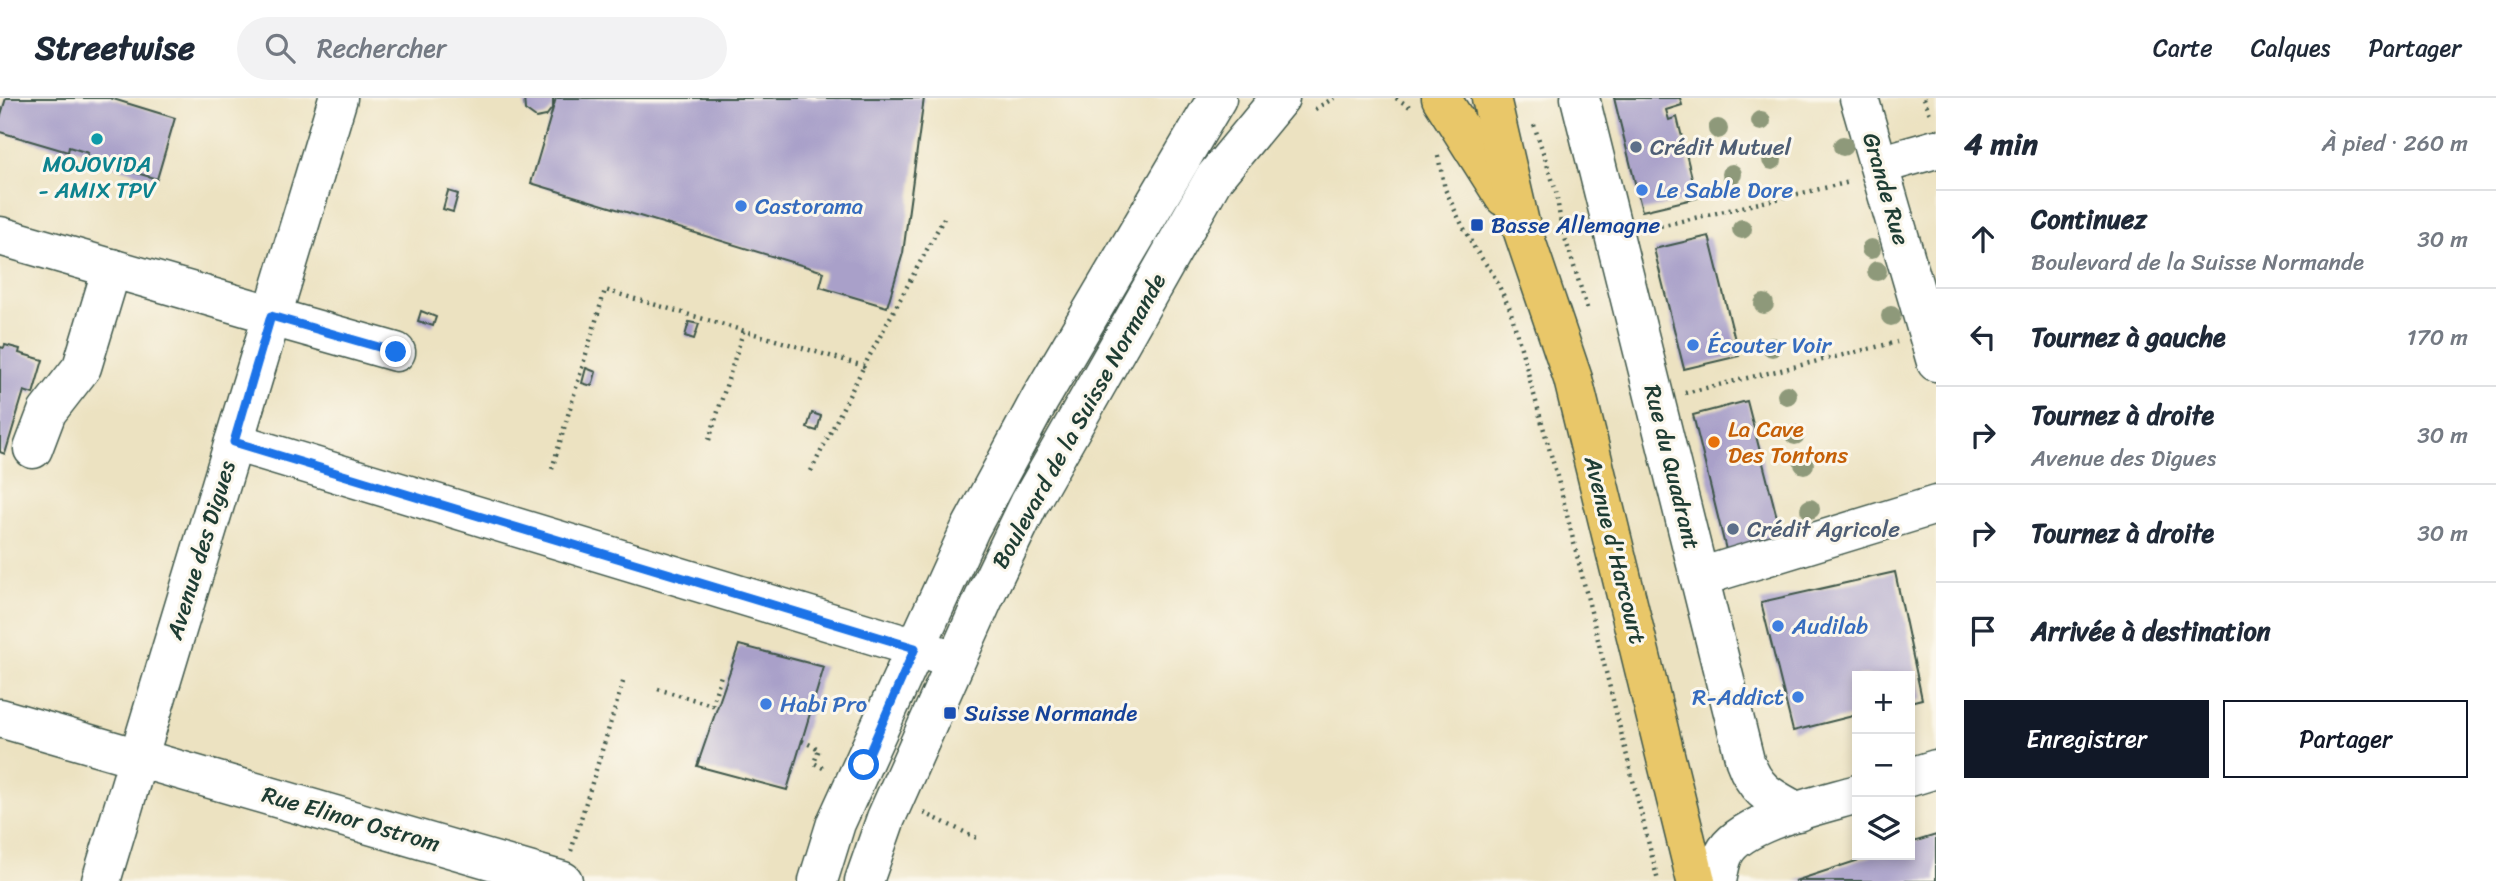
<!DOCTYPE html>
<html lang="fr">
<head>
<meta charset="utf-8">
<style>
	:root { --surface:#fff; --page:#f2f2f3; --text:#1f2937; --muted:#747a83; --line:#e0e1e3; --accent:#111827 }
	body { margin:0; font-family:Sriracha,sans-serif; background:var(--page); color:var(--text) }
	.controls { position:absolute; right:21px; bottom:21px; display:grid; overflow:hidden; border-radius:0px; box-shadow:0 4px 10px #0003 }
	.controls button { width:63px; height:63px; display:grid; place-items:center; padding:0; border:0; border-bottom:2px solid var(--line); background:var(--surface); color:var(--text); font:35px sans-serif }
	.stop { position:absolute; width:21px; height:21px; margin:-16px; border:5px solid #1a73e8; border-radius:50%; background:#fff }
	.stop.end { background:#1a73e8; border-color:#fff; box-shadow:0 2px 7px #0008 }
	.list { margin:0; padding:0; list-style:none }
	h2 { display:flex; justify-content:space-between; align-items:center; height:91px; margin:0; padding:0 28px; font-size:30px }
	h2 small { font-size:23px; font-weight:400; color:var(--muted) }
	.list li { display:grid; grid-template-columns:46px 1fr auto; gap:21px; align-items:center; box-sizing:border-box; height:98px; padding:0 28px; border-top:2px solid var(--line) }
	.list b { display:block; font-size:26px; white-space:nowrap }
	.list p { margin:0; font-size:23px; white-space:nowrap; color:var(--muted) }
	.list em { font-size:23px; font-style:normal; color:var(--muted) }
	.actions { display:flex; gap:14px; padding:21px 28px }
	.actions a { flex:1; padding:16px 0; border:2px solid var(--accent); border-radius:0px; text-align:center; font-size:24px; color:var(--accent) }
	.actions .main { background:var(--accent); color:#fff }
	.icon { flex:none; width:38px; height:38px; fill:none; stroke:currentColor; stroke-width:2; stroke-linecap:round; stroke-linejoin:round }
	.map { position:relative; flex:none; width:1936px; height:783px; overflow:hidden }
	header { display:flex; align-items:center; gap:42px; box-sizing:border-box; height:98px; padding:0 35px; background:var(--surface); border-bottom:2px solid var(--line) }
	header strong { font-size:33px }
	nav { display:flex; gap:38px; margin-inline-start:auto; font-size:24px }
	.search { width:490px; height:63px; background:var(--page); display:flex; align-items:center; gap:18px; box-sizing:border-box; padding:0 24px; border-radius:38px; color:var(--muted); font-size:26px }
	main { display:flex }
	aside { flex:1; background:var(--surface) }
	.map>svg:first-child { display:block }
	.building { fill:#a9a0c9 }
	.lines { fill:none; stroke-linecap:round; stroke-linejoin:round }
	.minor-casing { stroke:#3e5649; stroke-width:41 }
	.major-casing { stroke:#3e5649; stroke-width:41 }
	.path { stroke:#3e5649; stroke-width:4.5; stroke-dasharray:2 5; stroke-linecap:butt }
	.minor { stroke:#fff; stroke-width:38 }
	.major { stroke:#e9c769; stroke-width:38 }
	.tree { fill:#8e997a }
	.route { stroke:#1a73e8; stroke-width:9 }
	.culture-dot { fill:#0f9aa8; stroke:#fbf7ec; stroke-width:2.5 }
	.service-dot { fill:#5c6f8a; stroke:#fbf7ec; stroke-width:2.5 }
	.shop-dot { fill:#3f7fe0; stroke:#fbf7ec; stroke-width:2.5 }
	.transit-dot { fill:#1a4fb4; stroke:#fbf7ec; stroke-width:2.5 }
	.food-dot { fill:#e8710a; stroke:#fbf7ec; stroke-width:2.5 }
	.labels { text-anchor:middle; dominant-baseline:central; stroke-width:6; stroke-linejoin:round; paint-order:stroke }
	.service-label { font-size:23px; fill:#4e5e75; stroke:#fbf7ec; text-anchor:start }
	.culture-label { font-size:23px; fill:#0d838f; stroke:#fbf7ec }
	.street-label { font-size:23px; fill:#1f3d34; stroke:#fbf7ec }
	.shop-label { font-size:23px; fill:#366cbe; stroke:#fbf7ec; text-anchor:start }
	.transit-label { font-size:23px; fill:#164399; stroke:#fbf7ec; text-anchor:start }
	.food-label { font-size:23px; fill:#c56008; stroke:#fbf7ec; text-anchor:start }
</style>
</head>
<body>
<header>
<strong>Streetwise</strong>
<div class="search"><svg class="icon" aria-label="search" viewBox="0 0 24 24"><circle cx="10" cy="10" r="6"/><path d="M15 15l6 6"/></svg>Rechercher</div>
<nav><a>Carte</a><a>Calques</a><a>Partager</a></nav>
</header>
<main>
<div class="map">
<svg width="1936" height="783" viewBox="0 0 1936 783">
	<rect width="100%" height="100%" fill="#fbf7ec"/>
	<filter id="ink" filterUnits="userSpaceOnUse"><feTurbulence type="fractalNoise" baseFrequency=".0143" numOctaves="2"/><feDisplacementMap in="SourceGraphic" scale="14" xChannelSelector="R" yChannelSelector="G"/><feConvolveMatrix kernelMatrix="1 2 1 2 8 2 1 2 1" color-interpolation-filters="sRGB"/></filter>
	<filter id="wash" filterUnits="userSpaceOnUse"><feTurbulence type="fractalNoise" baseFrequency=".00686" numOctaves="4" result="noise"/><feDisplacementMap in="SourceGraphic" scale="28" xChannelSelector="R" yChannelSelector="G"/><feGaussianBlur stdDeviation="1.57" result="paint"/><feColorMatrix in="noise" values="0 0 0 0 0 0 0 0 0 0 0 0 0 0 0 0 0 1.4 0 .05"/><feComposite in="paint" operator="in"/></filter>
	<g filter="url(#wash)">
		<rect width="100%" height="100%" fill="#ece2c1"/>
		<g id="blocks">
			<g class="building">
				<polygon points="6,0 110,0 175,20 157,81 86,60 88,55 69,49 68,54 0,34 0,20"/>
				<polygon points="524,0 553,0 553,9 546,18 536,20 525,12"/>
				<polygon points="556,0 924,0 903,155 887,209 820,189 824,174 531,85"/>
				<polygon points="1614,0 1680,0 1682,7 1666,12 1669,22 1677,19 1697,100 1642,113"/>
				<polygon points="448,93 458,96 453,114 443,111"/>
				<polygon points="1709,138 1739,258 1684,271 1654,151"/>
				<polygon points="421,213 436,219 433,228 418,223"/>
				<polygon points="689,224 699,226 694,241 685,238"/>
				<polygon points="5,247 20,251 19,255 43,262 33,296 24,293 5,356 0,354 0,249 4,250"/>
				<polygon points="586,270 596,274 592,288 582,285"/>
				<polygon points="1747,303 1782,439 1727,456 1693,317"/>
				<polygon points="812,315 821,318 817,333 807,330"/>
				<polygon points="1895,474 1922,601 1910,604 1910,578 1857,578 1857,617 1793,633 1761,504"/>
				<polygon points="739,547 824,569 787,692 697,668"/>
				<polygon points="1936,737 1936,783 1795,783 1874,757 1910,757 1910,745"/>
			</g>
		</g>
	</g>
	<g filter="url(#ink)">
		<use href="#blocks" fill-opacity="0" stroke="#3e5649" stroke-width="2"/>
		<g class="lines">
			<defs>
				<g id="minor">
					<path d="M1580 0 1745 663C1756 694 1771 699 1798 714"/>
					<polyline points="1859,0 1936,264"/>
					<polyline points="1879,67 1936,51"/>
					<polyline points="0,138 256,212 290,224 396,254"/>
					<polyline points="234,344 939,557"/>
					<polyline points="33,351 47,314 82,269 112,170"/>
					<polyline points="1700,479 1936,407"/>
					<polyline points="0,620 563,783"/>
					<polyline points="1910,679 1936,671"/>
					<polyline points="101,783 338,0"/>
					<polyline points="818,783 836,725 970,431 1040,301 1217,0"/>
					<polyline points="864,783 886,720 989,489 1029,406 1214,80 1280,0"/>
					<path d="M1717 783C1719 775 1720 764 1724 756 1739 724 1824 706 1857 696"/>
				</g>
				<g id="major">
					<polyline points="1441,0 1504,99"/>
					<polyline points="1491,0 1520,125 1573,281 1696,783"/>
				</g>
			</defs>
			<use href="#minor" class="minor-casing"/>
			<use href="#major" class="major-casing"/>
			<g class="path">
				<polyline points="1396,0 1410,9"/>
				<polyline points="1924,0 1931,19"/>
				<polyline points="1315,11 1334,0"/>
				<polyline points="1534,27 1556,93 1561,127 1588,213"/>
				<polyline points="1438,58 1445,91 1459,121 1475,151 1493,176 1510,211 1560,389 1658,783"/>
				<polyline points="1647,131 1850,84"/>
				<polyline points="1685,295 1897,244"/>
				<polyline points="709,342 744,231"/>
				<polyline points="552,371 605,192 864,268 944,120"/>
				<polyline points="811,373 864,268"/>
				<polyline points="658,591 712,607 722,574"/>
				<polyline points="802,643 819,651 814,665 825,671"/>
				<polyline points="924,715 977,740"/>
				<polyline points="571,753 624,581"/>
			</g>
			<use href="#minor" class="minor"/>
			<use href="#major" class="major"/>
		</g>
		<g class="tree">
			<circle cx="1761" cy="23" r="10"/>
			<circle cx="1718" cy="31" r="10"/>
			<circle cx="1843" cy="48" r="10"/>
			<circle cx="1772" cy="62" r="10"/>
			<circle cx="1732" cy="76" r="10"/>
			<circle cx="1742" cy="131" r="10"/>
			<circle cx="1871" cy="151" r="10"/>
			<circle cx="1877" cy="173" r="10"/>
			<circle cx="1764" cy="206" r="10"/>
			<circle cx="1891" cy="218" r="10"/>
			<circle cx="1772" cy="249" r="10"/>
			<circle cx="1787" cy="297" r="10"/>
			<circle cx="1795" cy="337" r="10"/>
			<circle cx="1804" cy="366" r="10"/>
			<circle cx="1810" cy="411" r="10"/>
		</g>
	</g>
	<g class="lines" filter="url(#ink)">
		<polyline class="route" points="396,254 271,218 234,344 915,550 864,667"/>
	</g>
	<circle class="culture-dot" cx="97" cy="41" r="7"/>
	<g class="service-dot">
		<circle cx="1636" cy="49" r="7"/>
		<circle cx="1733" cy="431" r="7"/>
	</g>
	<g class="shop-dot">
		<circle cx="1642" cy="92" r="7"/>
		<circle cx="741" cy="108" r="7"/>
		<circle cx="1693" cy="247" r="7"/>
		<circle cx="1778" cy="528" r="7"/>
		<circle cx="1798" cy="599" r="7"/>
		<circle cx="766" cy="606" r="7"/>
	</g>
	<g class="transit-dot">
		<rect x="1470" y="120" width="14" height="14" rx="3.5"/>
		<rect x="943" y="608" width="14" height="14" rx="3.5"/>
	</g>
	<circle class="food-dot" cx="1714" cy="344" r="7"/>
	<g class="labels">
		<g class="service-label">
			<text x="1650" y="49">Crédit Mutuel</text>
			<text x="1747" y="431">Crédit Agricole</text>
		</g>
		<g class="culture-label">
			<text x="97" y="66">MOJOVIDA<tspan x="97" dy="26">- AMIX TPV</tspan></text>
		</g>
		<g class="street-label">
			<text transform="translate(1886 91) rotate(74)">Grande Rue</text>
			<text transform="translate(1079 323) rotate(-61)">Boulevard de la Suisse Normande</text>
			<text transform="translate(1672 369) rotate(76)">Rue du Quadrant</text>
			<text transform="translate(201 452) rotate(-73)">Avenue des Digues</text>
			<text transform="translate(1615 452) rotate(76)">Avenue d'Harcourt</text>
			<text transform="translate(351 721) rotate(16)">Rue Elinor Ostrom</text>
		</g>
		<g class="shop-label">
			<text x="1656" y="92">Le Sable Dore</text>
			<text x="755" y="108">Castorama</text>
			<text x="1707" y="247">Écouter Voir</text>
			<text x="1792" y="528">Audilab</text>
			<text x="1784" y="599" text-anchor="end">R-Addict</text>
			<text x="780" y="606">Habi Pro</text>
		</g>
		<g class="transit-label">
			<text x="1491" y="127">Basse Allemagne</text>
			<text x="964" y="615">Suisse Normande</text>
		</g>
		<g class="food-label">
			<text x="1728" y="331">La Cave<tspan x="1728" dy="26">Des Tontons</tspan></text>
		</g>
	</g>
</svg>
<div class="controls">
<button>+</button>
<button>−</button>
<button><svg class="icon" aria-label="layers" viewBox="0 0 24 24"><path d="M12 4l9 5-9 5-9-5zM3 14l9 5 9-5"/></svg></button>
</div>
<div class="stop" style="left:864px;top:667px"></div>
<div class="stop end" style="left:396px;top:254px"></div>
</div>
<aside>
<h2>4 min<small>À pied · 260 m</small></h2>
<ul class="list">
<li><svg class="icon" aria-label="ahead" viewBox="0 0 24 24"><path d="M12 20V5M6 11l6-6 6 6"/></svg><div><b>Continuez</b><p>Boulevard de la Suisse Normande</p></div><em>30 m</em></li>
<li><svg class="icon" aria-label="left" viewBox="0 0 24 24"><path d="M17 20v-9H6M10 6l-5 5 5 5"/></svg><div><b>Tournez à gauche</b></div><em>170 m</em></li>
<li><svg class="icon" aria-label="right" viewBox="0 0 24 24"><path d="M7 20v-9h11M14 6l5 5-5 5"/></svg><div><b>Tournez à droite</b><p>Avenue des Digues</p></div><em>30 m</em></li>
<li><svg class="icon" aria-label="right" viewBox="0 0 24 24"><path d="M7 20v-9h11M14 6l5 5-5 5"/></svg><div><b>Tournez à droite</b></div><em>30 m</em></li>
<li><svg class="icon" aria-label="arrive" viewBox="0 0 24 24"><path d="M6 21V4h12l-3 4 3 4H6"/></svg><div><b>Arrivée à destination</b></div></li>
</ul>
<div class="actions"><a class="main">Enregistrer</a><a>Partager</a></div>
</aside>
</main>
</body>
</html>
